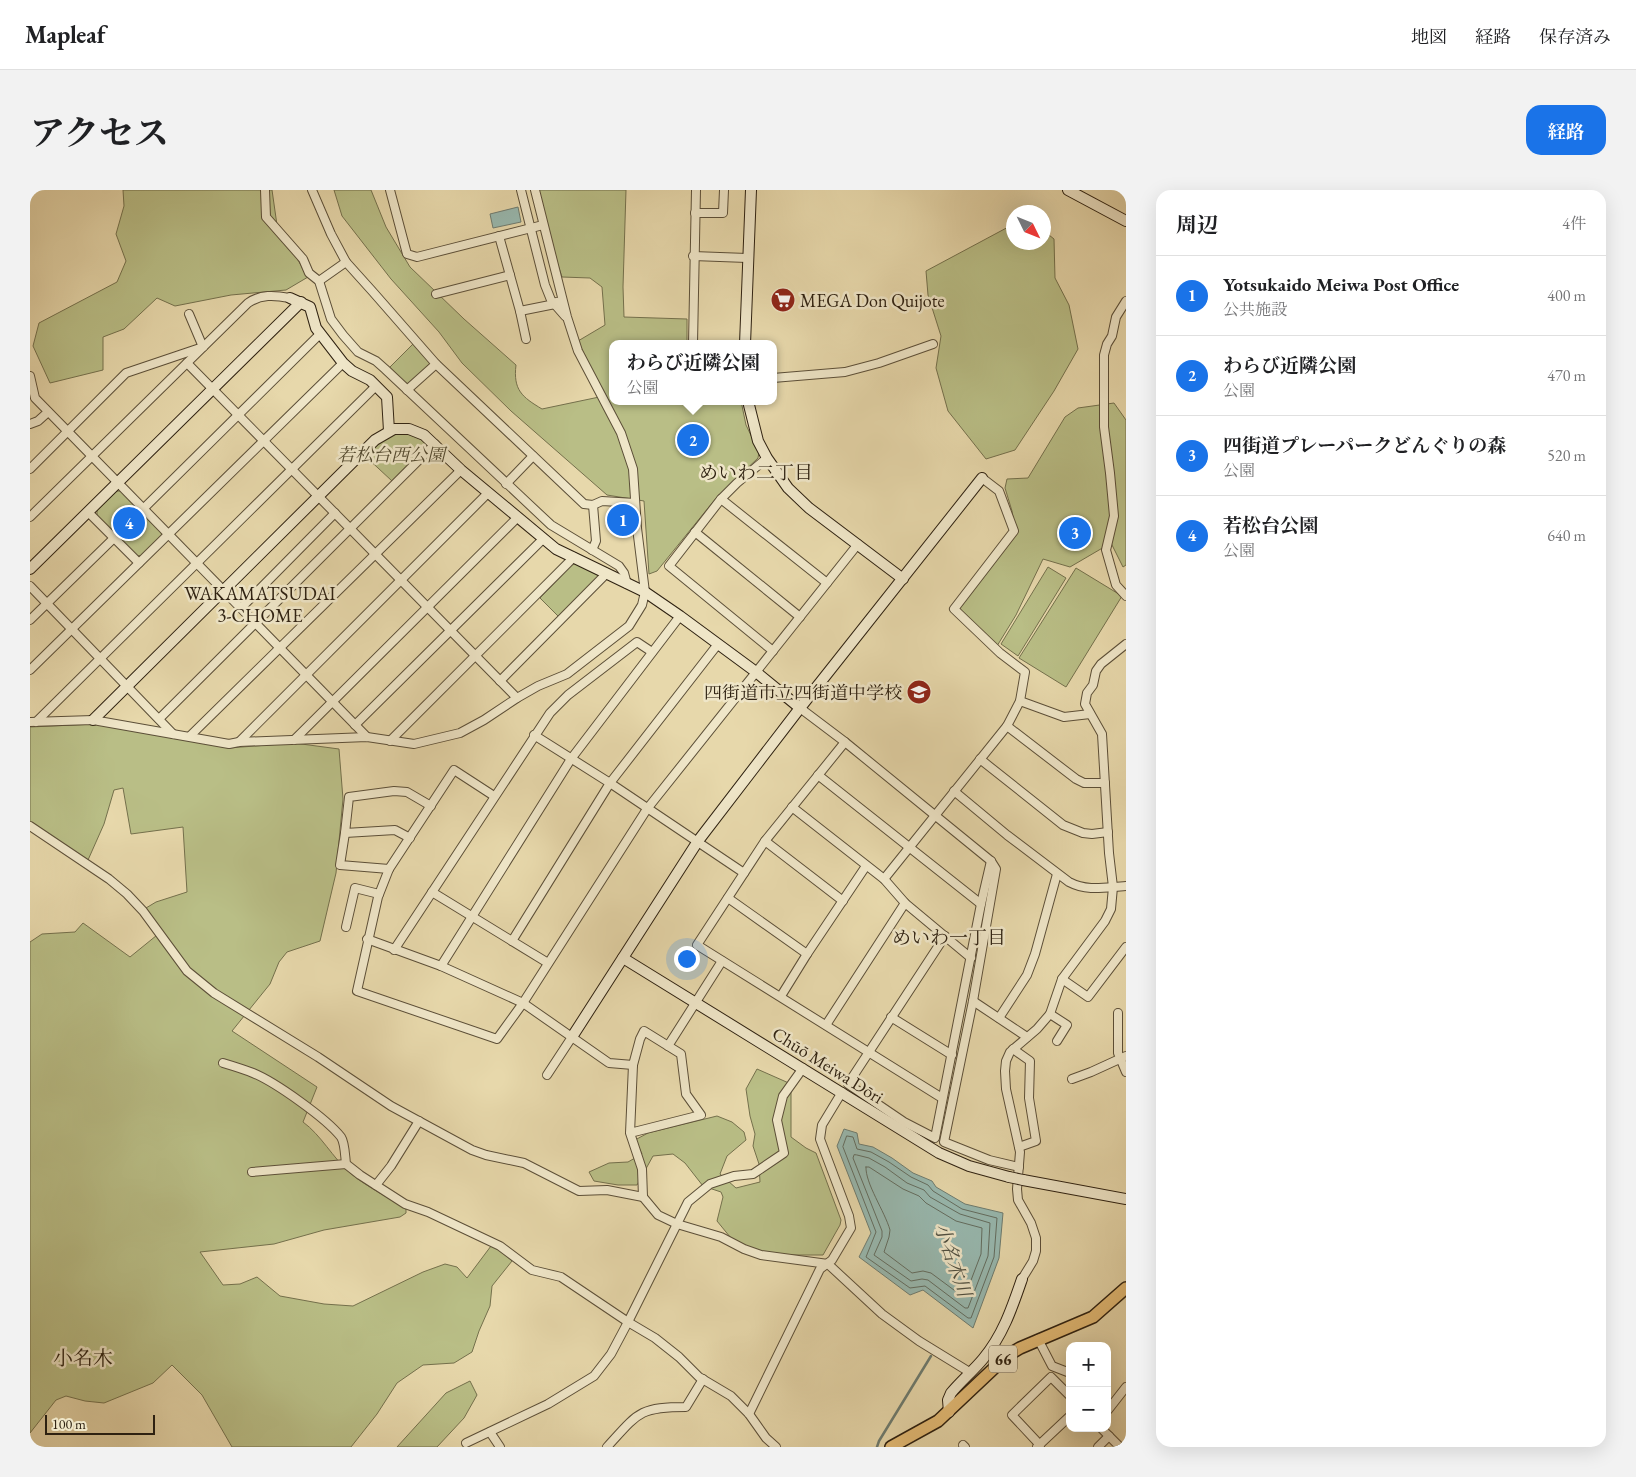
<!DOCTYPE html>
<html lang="ja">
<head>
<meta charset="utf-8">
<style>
	:root { --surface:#fff; --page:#f2f2f2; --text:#202124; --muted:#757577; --line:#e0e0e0; --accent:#1a73e8 }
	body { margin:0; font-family:"EB Garamond","Noto Serif JP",serif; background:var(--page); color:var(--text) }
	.controls { position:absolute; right:15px; bottom:15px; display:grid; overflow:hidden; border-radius:10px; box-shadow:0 5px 20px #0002 }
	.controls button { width:45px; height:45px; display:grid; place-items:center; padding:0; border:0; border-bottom:1px solid var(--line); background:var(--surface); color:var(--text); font:25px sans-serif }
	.compass { position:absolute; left:976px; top:15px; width:45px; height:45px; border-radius:50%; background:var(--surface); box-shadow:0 5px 20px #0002; rotate:133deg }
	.scale { position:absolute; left:15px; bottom:12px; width:110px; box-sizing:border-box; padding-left:5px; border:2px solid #2e2111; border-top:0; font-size:14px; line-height:18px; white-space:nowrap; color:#2e2111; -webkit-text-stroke:4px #efe6c8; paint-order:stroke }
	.you { position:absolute; left:656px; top:768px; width:18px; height:18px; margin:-12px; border:4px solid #fff; border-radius:50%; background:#1a73e8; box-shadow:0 0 0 8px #1a73e833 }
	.badge { display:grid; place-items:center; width:32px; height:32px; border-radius:50%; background:var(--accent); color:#fff; font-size:16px; font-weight:700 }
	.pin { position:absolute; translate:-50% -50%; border:2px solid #fff; box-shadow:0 1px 5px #0006 }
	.popup { position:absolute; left:579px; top:150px; width:168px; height:65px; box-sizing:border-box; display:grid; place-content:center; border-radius:10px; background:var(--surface); filter:drop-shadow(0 1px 4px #0005); font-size:16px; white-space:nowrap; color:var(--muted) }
	.popup b { font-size:19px; color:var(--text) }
	.popup::after { content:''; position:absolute; left:50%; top:100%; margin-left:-10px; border:10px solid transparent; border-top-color:var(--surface) }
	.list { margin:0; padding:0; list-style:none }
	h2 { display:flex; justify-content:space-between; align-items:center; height:65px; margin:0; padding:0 20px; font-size:21px }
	h2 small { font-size:16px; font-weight:400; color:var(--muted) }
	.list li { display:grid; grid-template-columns:32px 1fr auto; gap:15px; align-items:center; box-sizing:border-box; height:80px; padding:0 20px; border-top:1px solid var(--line) }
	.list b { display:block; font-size:19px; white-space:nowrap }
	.list p { margin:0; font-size:16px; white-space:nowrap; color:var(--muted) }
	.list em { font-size:16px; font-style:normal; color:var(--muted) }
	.map { position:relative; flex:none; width:1096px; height:1257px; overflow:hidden; border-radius:15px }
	header { display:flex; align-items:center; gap:30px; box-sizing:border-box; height:70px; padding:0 25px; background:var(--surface); border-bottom:1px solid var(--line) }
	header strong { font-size:24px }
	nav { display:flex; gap:28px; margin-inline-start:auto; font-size:18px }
	.intro { display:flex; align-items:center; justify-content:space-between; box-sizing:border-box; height:120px; padding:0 30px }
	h1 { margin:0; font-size:35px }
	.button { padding:12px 22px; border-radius:15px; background:var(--accent); color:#fff; font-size:18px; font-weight:700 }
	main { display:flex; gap:30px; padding:0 30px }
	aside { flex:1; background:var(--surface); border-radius:15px; box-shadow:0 5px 20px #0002 }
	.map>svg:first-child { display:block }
	.green { fill:#b9be86; stroke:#74704c }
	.water { fill:#98b9b0; stroke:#6e7c70 }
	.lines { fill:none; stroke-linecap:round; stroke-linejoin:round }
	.shore { stroke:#636d60; stroke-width:1 }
	.stream { stroke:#6e7c70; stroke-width:2.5 }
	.street-casing { stroke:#5c4f38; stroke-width:10 }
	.secondary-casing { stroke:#2e2111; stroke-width:12 }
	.primary-casing { stroke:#2e2111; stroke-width:14 }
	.street { stroke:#efe6c8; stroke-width:8 }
	.secondary { stroke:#efe6c8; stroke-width:10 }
	.primary { stroke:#e4bc76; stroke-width:11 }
	.secondary-bridge-casing { stroke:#2e2111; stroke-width:12; stroke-linecap:butt }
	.secondary-bridge { stroke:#efe6c8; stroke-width:10 }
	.labels { text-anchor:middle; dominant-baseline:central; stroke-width:5; stroke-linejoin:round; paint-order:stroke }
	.shield { fill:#efe6c8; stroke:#685c48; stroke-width:1 }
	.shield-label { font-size:16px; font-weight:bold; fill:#2e2111 }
	.poi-label { font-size:18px; fill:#2e2111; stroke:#efe6c8; text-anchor:start }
	.park-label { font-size:18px; font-style:italic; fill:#51482e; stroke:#efe6c8 }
	.street-label { font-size:18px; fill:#2e2111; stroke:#efe6c8 }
	.neighbourhood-label { font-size:19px; fill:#2e2111; stroke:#efe6c8 }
	.water-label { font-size:19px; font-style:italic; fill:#4e4f41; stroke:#efe6c8 }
	.quarter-label { font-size:20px; fill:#2e2111; stroke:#efe6c8 }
</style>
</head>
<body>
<header>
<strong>Mapleaf</strong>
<nav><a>地図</a><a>経路</a><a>保存済み</a></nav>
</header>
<div class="intro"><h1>アクセス</h1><a class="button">経路</a></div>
<main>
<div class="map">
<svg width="1096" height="1257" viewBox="0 0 1096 1257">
	<rect width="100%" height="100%" fill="#e7d8ab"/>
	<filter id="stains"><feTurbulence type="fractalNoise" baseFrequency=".004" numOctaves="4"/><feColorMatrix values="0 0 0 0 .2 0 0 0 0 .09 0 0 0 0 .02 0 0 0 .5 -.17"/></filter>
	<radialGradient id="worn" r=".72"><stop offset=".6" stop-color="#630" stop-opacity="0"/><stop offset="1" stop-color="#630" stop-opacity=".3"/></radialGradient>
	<g class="green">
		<polygon points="93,0 242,0 247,35 278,87 256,100 201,105 145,116 127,108 94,139 73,147 73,180 20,193 3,156 9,133 87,92 96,71 86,44 94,16"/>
		<path d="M304 0H341L356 37 380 77 434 129 486 175C483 200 492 207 512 219L574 206 548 151 575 135 572 97 560 88 532 87 516 38 507 0H596L593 97 594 127 657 129V154H583V211H711L716 235 729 262 728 268 687 307 627 381 619 384 614 311 577 305 481 221 432 173 409 142 361 89 312 26Z"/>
		<polygon points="982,35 983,36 984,52 1014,52 1014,41 1024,49 1025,88 1039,115 1048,159 1024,201 985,260 956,269 918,221 906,178 911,146 898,105 896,81"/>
		<polygon points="383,154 401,173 381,194 375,193 359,178"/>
		<polygon points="1084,213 1096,230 1096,375 1093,377 1081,353 1040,377 1013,369 986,425 967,456 932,423 930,418 986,345 982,321 975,298 977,289 998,288 1035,227 1048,218"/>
		<polygon points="374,241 399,253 362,291 334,265 356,245"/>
		<polygon points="87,301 92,301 131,342 132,347 114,365 107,366 67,325 67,319"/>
		<polygon points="547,373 569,385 569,387 530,428 510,408 543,374"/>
		<polygon points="1018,377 1036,388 988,466 971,454"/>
		<polygon points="1046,378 1092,406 1036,497 989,468"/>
		<path d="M66 534 199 558 264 553 309 559 313 609 306 683 290 751 257 762 249 772 240 794 202 841 287 897 273 932C291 945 303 968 320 983 337 997 358 1007 376 1019V1023L370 1027 294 1040 244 1054 170 1062 193 1095 210 1094 227 1087 250 1106 294 1114 323 1116 393 1082 415 1074 427 1077 437 1088 461 1056 469 1059 482 1071 462 1096 460 1116 449 1141 442 1162 424 1173 393 1175 367 1193 347 1224 321 1257H202L172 1205 142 1175 123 1193 74 1213 55 1211 36 1206 26 1210 0 1243V752L12 744 45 742 53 733 100 767 132 741 116 718 126 712 157 702 153 637 101 644 93 598 84 600 74 634 58 670 0 632V537Z"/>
		<polygon points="727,879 761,894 761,947 776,958 786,963 811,1030 810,1035 793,1065 744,1065 705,1053 687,1031 693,1007 691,1002 673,996 655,973 643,964 623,966 607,995 588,995 564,991 559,982 579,973 598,972 612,964 605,950 618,943 687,926 702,932 714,942 716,950 697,966 690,984 706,998 730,992 729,974 723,956 725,944 720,926 716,899"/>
		<polygon points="440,1191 447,1205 434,1228 407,1257 367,1257 416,1203"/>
	</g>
	<g class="water">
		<polygon points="488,17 491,32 463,38 460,24"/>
		<polygon points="814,939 827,943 829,954 843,957 862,968 883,983 902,991 906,997 935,1014 973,1023 969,1068 943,1138 893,1100 880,1105 829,1067 841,1043 807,956"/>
	</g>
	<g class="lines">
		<g class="shore">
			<polygon points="817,946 823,947 827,959 841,962 859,972 881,987 898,995 903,1001 932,1019 967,1028 964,1067 941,1128 938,1128 895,1096 880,1098 836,1067 846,1042 813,957"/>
			<polygon points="827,965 839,968 855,977 877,993 894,1000 900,1007 930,1024 960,1033 958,1066 938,1118 935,1118 898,1090 892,1089 881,1091 844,1065 852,1047 852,1041 823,968 824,965"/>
			<path d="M836 977H839L873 999 889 1006 896 1013 926 1031 952 1038 951 1064 935 1106H932L901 1083 893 1081 882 1083 854 1062 859 1047 860 1040C855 1022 835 993 836 977Z"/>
		</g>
		<polyline class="stream" points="847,1257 849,1251 901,1166"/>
		<defs>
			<g id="street">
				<polyline points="235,0 236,27 273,69 279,83 289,91 301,129 313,145 328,162 346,171 355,179 521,335 589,376 594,383 597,394"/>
				<polyline points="282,0 301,44 316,72 343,102 406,174 554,314 563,315 572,311 605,313"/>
				<polyline points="360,0 377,64 387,67 513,35"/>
				<polyline points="491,0 515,95 521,110 535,126"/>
				<polyline points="665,23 693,23 694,0"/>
				<polyline points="469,46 490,121 496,149"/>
				<polyline points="663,66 717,68"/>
				<polyline points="289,91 316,72"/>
				<polyline points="406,104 480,85"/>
				<polyline points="1096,111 1086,127 1082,146 1077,154 1074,165 1074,237 1080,283 1084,326 1076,360 1086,395 1096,406"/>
				<polyline points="490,121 525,114 527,112"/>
				<polyline points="663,154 666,0"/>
				<polyline points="157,173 487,508"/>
				<polyline points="0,186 5,208 337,547"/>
				<polyline points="743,188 815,182 849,173 903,154"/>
				<polyline points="377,200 406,174"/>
				<polyline points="0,234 8,231 18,222"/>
				<polyline points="737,268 707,293 691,309 639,376 743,461"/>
				<polyline points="0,279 96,183 173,157 159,124"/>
				<polyline points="476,294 503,266"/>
				<polyline points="691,309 797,393"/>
				<polyline points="113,319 290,144"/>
				<polyline points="58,322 109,373"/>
				<path d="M0 327 218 113C231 104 244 105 260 108"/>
				<polyline points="665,342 770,427"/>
				<polyline points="562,360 566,351 563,315"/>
				<polyline points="0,396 143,544"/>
				<polyline points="211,418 305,323"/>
				<polyline points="0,430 84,348"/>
				<polyline points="0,480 313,173"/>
				<polyline points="470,491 577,383"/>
				<polyline points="990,511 1034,527 1060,524"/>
				<polyline points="770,518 815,552 961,671 966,679 943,811 914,952 959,970 989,977"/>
				<polyline points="129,529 405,254"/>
				<polyline points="0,532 63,530 199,554 209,552 337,547 384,554 430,543 454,530 487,508 508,496 537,484 599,436 612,415 615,402 607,338 603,279 591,243 548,161 537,127 505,0"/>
				<polyline points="6,532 346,196"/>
				<polyline points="325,535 513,349"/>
				<polyline points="977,536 1046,589 1054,593 1075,593"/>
				<polyline points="504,545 580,593 714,683"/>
				<polyline points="160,546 431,280"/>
				<polyline points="264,550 487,328"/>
				<polyline points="360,551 544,367"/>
				<polyline points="209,552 458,303"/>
				<polyline points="815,552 735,651 667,755 912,908"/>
				<polyline points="950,569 1033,635 1053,643 1062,644 1078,642"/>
				<polyline points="788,585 951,714"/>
				<path d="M924 601 977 645 1039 692C1058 702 1076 697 1096 696"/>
				<polyline points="464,606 424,580 359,679 348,707 327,801 467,849 493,813 617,619 828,354"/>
				<polyline points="762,617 854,689 875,713 941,768"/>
				<polyline points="0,636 79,689 97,704 113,721 157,781 184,803 288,867 361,916 442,960 456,965 494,973 549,1001 577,1000 613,1007"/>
				<polyline points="315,643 310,675 359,679"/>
				<polyline points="380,648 365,640 315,643 319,607 364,601 377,602 401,616"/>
				<polyline points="735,651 813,711"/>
				<polyline points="854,689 977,536 990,511 995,482 970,463 924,419 984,341 969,301 952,288"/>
				<polyline points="402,702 518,773"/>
				<polyline points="698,708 777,764"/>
				<polyline points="316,737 325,698 349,704"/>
				<polyline points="915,746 818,894 874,932 905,948 951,714 961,671"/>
				<polyline points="337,749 411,776 493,813 579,873 603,875"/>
				<polyline points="482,751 580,593 688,454"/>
				<polyline points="364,760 520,523 538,505 607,452 622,462"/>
				<polyline points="411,776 541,569 650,426"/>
				<polyline points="1032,789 1058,807 1096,757"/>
				<polyline points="751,806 777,764 836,676"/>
				<polyline points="943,811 997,847"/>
				<polyline points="1088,823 1088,863 1096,882"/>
				<polyline points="1020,824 1037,835 1027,851"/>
				<polyline points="861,827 922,865"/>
				<polyline points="969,828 997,785 1005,764 1027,684"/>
				<polyline points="796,835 875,713"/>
				<polyline points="638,856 692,771"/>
				<polyline points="983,859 1000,871 999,908 1006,951 989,957"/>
				<path d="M193 873C203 876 213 879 223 883 245 892 296 928 311 947 315 953 315 966 316 974L330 985 375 1014 398 1022 470 1056 502 1080 531 1087 598 1132 625 1148 649 1167 669 1187 701 1206 719 1224 736 1248 746 1257"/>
				<polyline points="517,885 542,847"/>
				<polyline points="1042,889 1061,882 1096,866"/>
				<polyline points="600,943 671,925 656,904 651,864 614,841 610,849 603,875 600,943 612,979 613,1007 628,1025 647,1034 691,1047 714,1059 731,1065 798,1074 852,1124 889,1151 941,1183"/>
				<polyline points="222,982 316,974"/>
				<polyline points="346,995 361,976 389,931"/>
				<polyline points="992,1089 1003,1071 1006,1061 1006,1048 1001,1033 988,1010 987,999 990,962 976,899 975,881 976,871 980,862 1007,839 1020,824 1032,789 1075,731 1081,719 1083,697 1079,663 1072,544 1055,514 1057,503 1063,495 1066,481 1071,474 1096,454"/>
				<polyline points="1008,1149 1022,1176 1040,1183"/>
				<polyline points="1077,1219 1078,1220 1096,1197"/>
				<polyline points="719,1224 790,1079 802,1070 821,1038 819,1026 790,949 792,935 812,902"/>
				<polyline points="1071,1238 1090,1257"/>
				<polyline points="460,1242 470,1257"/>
				<polyline points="436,1253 518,1214 564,1186 581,1164 598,1132 658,1012 680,994 704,986 723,984 754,963 747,930 753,906 773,878"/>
				<polyline points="933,1255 935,1257"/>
				<polyline points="1010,1255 982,1225 1021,1187 1040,1206"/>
				<path d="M577 1257C608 1223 609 1217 656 1217L673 1189"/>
				<polyline points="1007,1257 1040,1226"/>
				<polyline points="1068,1257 1079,1246"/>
			</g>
			<g id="secondary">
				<polyline points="1038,0 1096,31"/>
				<polyline points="260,108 280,117 286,138 313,173 322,181 340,190 357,207 359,241"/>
				<polyline points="715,154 721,0"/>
				<polyline points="718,211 728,251 737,268 758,298 779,318 873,389"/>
				<polyline points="0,379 271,112"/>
				<polyline points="63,530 345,250 364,239 379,239 394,245 431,280 526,359 615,402 650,426 726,482 770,518"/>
				<polyline points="593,768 909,963 939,976 979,987"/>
				<polyline points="542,847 668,651 770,518 952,288"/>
				<polyline points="993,990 1096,1009"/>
				<path d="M919 1222 918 1210 921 1203C931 1191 943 1181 953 1169 973 1145 982 1118 992 1089"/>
			</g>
			<polyline id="primary" points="861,1257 908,1231 978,1165 990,1158 1063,1127 1096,1098"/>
		</defs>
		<use href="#street" class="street-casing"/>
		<use href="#secondary" class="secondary-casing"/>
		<use href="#primary" class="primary-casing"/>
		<use href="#street" class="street"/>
		<use href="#secondary" class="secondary"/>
		<use href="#primary" class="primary"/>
		<defs>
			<polyline id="secondary-bridge" points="979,987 993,990"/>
		</defs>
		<use href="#secondary-bridge" class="secondary-bridge-casing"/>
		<use href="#secondary-bridge" class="secondary-bridge"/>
	</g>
	<defs>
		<symbol id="supermarket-disc" viewBox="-11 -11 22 22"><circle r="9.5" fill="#8f2418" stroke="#efe6c8"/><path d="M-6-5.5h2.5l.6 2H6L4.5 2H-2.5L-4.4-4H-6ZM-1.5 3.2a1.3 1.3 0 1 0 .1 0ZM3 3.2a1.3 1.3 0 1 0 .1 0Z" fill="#fff"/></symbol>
		<symbol id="school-disc" viewBox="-11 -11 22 22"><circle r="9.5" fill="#8f2418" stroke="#efe6c8"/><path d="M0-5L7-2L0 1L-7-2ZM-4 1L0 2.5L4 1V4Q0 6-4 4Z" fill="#fff"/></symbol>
	</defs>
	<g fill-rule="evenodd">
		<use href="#supermarket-disc" x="739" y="96" width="28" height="28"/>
		<use href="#school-disc" x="875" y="488" width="28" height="28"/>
	</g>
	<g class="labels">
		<rect class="shield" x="959" y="1155.5" width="28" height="27" rx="4"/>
		<g class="shield-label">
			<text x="973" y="1169">66</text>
		</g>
		<g class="poi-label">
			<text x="770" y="110">MEGA Don Quijote</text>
			<text x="872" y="502" text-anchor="end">四街道市立四街道中学校</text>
		</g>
		<g class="park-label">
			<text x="361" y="264">若松台西公園</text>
		</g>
		<g class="street-label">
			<text transform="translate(798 875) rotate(32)">Chūō Meiwa Dōri</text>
		</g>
		<g class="neighbourhood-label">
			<text x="726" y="282">めいわ二丁目</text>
			<text x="230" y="403">WAKAMATSUDAI<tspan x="230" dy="22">3-CHOME</tspan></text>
			<text x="919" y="747">めいわ一丁目</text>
		</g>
		<g class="water-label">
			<text transform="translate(923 1070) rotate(71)">小名木川</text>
		</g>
		<g class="quarter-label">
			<text x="53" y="1168">小名木</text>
		</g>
	</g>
	<rect width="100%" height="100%" filter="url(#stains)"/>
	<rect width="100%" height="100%" fill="url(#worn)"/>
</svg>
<div class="controls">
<button>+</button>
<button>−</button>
</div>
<svg class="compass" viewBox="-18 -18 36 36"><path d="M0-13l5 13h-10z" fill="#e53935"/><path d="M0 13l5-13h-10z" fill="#757577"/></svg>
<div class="scale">100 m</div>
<div class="you"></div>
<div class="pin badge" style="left:593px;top:330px">1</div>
<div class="pin badge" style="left:663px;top:250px">2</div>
<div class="popup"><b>わらび近隣公園</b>公園</div>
<div class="pin badge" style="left:1045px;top:343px">3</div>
<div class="pin badge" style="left:99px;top:333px">4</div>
</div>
<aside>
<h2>周辺<small>4件</small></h2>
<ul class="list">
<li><span class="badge">1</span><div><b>Yotsukaido Meiwa Post Office</b><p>公共施設</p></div><em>400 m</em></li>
<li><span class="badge">2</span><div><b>わらび近隣公園</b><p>公園</p></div><em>470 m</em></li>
<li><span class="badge">3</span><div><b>四街道プレーパークどんぐりの森</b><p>公園</p></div><em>520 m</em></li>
<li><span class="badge">4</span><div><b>若松台公園</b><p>公園</p></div><em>640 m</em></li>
</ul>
</aside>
</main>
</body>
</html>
